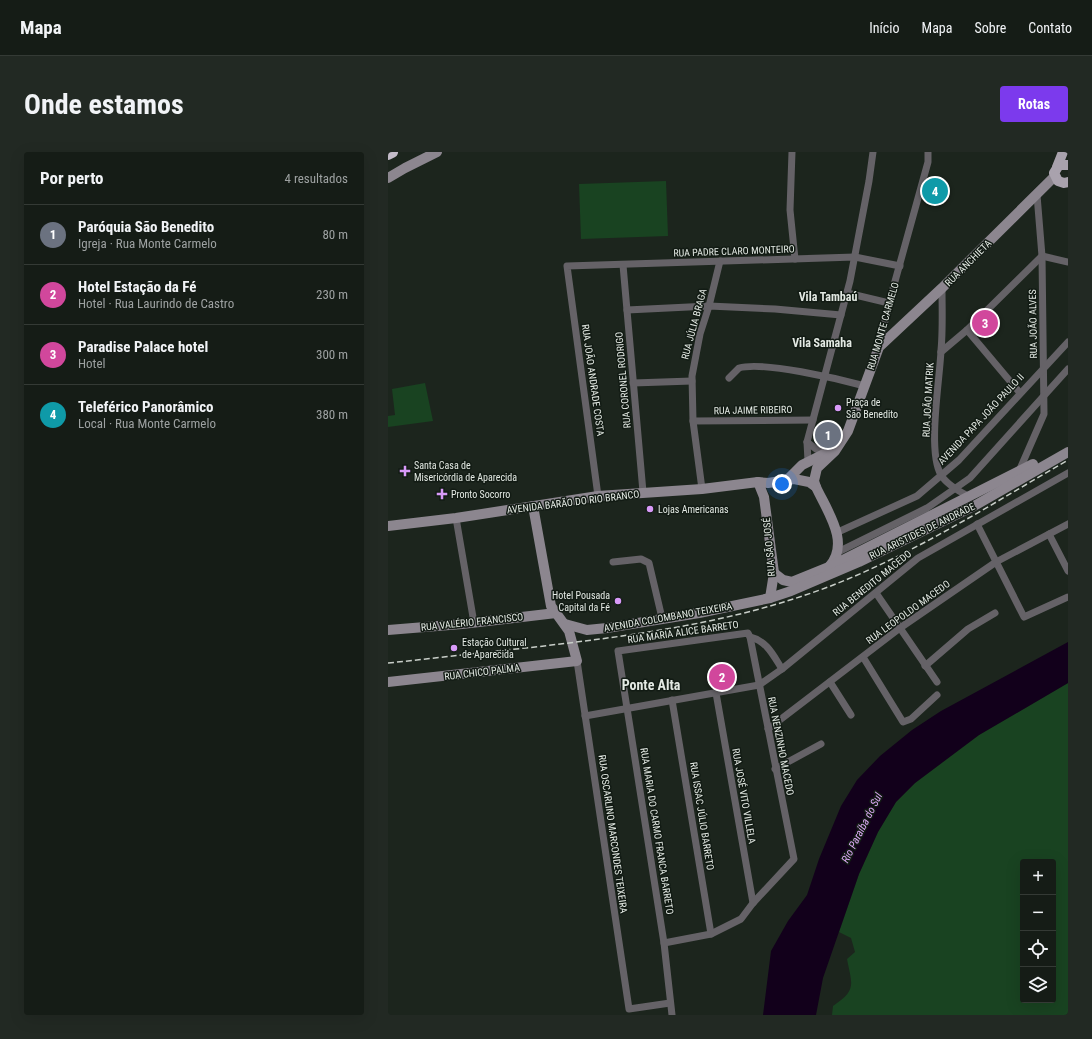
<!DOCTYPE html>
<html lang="pt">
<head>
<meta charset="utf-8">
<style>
	:root { --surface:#151c16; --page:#222923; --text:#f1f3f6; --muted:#9da1a1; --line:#343a35; --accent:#7c3aed }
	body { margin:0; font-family:"Roboto Condensed",sans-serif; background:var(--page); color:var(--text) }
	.controls { position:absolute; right:12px; bottom:12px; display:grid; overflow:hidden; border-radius:4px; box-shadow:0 4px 16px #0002 }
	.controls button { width:36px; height:36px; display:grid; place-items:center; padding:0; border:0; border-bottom:1px solid var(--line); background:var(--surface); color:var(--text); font:20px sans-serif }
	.you { position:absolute; left:394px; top:332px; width:14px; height:14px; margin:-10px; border:3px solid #fff; border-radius:50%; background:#1a73e8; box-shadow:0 0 0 6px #1a73e833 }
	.badge { display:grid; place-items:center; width:26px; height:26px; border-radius:50%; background:var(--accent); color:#fff; font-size:13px; font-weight:700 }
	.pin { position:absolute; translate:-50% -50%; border:2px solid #fff; box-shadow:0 1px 4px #0006 }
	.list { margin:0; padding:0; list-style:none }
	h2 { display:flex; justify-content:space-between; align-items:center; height:52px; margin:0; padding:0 16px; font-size:17px }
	h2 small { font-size:13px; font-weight:400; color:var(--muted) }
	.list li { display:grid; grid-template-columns:26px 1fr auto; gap:12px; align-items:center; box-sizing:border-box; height:60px; padding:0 16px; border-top:1px solid var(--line) }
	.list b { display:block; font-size:15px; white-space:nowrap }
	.list p { margin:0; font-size:13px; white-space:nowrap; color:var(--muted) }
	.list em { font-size:13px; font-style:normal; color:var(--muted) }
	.icon { flex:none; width:22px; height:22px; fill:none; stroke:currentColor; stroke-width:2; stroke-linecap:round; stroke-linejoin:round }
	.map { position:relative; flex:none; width:680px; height:863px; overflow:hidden; border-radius:4px }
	header { display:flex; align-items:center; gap:24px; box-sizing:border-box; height:56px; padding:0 20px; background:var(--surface); border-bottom:1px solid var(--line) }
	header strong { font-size:19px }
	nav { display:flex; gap:22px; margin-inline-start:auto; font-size:14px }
	.intro { display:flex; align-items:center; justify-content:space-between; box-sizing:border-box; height:96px; padding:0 24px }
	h1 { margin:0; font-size:28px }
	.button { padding:10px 18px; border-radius:4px; background:var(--accent); color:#fff; font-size:14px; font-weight:700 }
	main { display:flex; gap:24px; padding:0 24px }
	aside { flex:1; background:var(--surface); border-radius:4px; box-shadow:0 4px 16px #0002 }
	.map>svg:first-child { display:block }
	.green { fill:#194321; fill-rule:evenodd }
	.water { fill:#12001b }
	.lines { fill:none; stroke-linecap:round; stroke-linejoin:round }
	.street { stroke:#656267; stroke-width:7 }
	.secondary { stroke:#8c868f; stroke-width:10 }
	.primary { stroke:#a9a2ad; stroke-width:10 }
	.highway { stroke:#c4bcc9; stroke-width:12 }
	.rail { stroke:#c8cec8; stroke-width:1.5; stroke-dasharray:6 3; stroke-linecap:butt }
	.poi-dot { fill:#d89af8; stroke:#121b14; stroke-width:1.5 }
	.labels { text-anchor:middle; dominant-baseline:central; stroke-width:3; stroke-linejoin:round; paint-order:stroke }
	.street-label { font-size:10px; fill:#e3e9e3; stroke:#121b14 }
	.poi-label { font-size:10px; fill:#e3e9e3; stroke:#121b14; text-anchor:start }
	.water-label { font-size:11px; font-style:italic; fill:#deaaf8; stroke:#121b14 }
	.quarter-label { font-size:12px; font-weight:bold; fill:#e3e9e3; stroke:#121b14 }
	.district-label { font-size:14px; font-weight:bold; fill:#e3e9e3; stroke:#121b14 }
</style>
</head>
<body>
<header>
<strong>Mapa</strong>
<nav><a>Início</a><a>Mapa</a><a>Sobre</a><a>Contato</a></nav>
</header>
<div class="intro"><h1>Onde estamos</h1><a class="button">Rotas</a></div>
<main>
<aside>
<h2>Por perto<small>4 resultados</small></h2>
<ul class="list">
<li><span class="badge" style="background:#6b7280">1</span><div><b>Paróquia São Benedito</b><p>Igreja · Rua Monte Carmelo</p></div><em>80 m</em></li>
<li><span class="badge" style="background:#d1479c">2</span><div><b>Hotel Estação da Fé</b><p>Hotel · Rua Laurindo de Castro</p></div><em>230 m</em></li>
<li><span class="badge" style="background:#d1479c">3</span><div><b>Paradise Palace hotel</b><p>Hotel</p></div><em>300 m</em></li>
<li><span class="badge" style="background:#0f9aa8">4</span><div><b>Teleférico Panorâmico</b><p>Local · Rua Monte Carmelo</p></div><em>380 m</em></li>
</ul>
</aside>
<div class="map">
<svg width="680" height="863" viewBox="0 0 680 863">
	<rect width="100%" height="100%" fill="#1c251d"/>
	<g class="green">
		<polygon points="278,29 280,84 193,87 191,32"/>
		<polygon points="37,231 45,269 0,275 0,264 7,263 4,237"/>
		<path d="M680 531V863H444L445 854C469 838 464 833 459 807L467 800 463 786 451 780 471 722 490 680 508 650 527 631 591 583ZM635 710H665V848H635Z"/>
	</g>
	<polygon class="water" points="680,490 680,531 591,583 527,631 508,650 490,680 471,722 435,826 428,863 375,863 383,799 400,769 419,743 431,707 453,654 469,628 492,604 524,578 553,559"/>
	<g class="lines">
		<g class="street">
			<polyline points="404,0 402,58 407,107"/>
			<polyline points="235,113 255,340"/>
			<path d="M554 136C554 157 555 177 553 198 552 227 539 299 553 323 559 333 572 340 582 345"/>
			<polyline points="459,141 501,151"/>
			<polyline points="239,158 321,154 387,157 453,163"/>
			<polyline points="579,178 632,241"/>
			<polyline points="491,195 501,151 540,10 540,0"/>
			<polyline points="553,200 579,178 654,104 680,110"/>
			<path d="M341 226 351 216C375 209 451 227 477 234"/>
			<polyline points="245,231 304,229"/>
			<polyline points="305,269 425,268"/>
			<polyline points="419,290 428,297 440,300"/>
			<polyline points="420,309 419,290 462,129 481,29 485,0"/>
			<polyline points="631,319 656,262 654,104 649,43"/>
			<polyline points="314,337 305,269 304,224 312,182 321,154 332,109"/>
			<polyline points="210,344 179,114 467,105 512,114"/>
			<polyline points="68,366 86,471"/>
			<polyline points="589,372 636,465 680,445"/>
			<polyline points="450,380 529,344 571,308 680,190"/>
			<polyline points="661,382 680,419"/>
			<polyline points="450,400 539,356 582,326 680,217"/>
			<polyline points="225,410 253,407 261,411 274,466"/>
			<polyline points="488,441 549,530"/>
			<polyline points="475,505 515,570 523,567 549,543"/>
			<polyline points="189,509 241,857 282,851"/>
			<polyline points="537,514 580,477 607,461"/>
			<polyline points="442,530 463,563"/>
			<polyline points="328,541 365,751"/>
			<polyline points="284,548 323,782"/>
			<polyline points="197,564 371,533 394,517 530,406 680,321"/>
			<polyline points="380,577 512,476 608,410 680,372"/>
			<polyline points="387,617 433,592"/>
			<polyline points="276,791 323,782 353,767 365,751 406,707 362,485"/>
			<path d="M284 863 276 791 230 499 360 481 362 485C379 489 385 503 394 517"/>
		</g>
		<g class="secondary">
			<polyline points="0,26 17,16 49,0"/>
			<polyline points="400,327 414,313 442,299"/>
			<polyline points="370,330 376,345 386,421 382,446"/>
			<polyline points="428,335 426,329 429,316 447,299 460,279 491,195 554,136 667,24"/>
			<path d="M0 374 68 366 210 344 314 337 370 330 380 331 406 327 421 330 428 335C439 359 463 391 441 415"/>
			<polyline points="386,421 395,428 404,430 441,415 645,312"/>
			<polyline points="177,472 199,478 219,476 311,461 382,446 403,439 471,410 586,354 680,300"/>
			<polyline points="0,478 74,472 168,461"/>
			<polyline points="0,530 189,509 181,479 163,454 145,354"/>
		</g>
		<g class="primary">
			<polyline points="680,13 671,13 666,21 670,29 676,31 680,30"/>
			<polyline points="669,15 675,0"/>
		</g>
		<polyline class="highway" points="0,2 4,0"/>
		<path class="rail" d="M0 511C49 506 98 500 147 495 249 483 344 471 440 435 524 403 602 353 680 308"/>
	</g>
	<g class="poi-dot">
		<circle cx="450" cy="256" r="4"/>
		<path d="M15 313h4v4h4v4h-4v4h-4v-4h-4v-4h4z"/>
		<path d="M52 336h4v4h4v4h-4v4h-4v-4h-4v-4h4z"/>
		<circle cx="262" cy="357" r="4"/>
		<circle cx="230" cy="449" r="4"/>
		<circle cx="66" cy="496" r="4"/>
	</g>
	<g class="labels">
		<g class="street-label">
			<text transform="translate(346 99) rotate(-2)">RUA PADRE CLARO MONTEIRO</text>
			<text transform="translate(580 111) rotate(-45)">RUA ANCHIETA</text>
			<text transform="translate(306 172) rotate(-75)">RUA JÚLIA BRAGA</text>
			<text transform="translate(645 172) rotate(-91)">RUA JOÃO ALVES</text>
			<text transform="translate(495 174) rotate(-74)">RUA MONTE CARMELO</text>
			<text transform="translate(205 228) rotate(82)">RUA JOÃO ANDRADE COSTA</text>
			<text transform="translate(235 228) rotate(-95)">RUA CORONEL RODRIGO</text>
			<text transform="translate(540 248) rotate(-87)">RUA JOÃO MATRIK</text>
			<text transform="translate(365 258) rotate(-1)">RUA JAIME RIBEIRO</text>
			<text transform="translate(593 267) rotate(-47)">AVENIDA PAPA JOÃO PAULO II</text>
			<text transform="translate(185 350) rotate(-7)">AVENIDA BARÃO DO RIO BRANCO</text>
			<text transform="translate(534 379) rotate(-26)">RUA ARISTIDES DE ANDRADE</text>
			<text transform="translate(381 395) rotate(-95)">RUA SÃO JOSÉ</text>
			<text transform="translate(484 431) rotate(-39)">RUA BENEDITO MACEDO</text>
			<text transform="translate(520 460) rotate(-36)">RUA LEOPOLDO MACEDO</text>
			<text transform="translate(280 465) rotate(-10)">AVENIDA COLOMBANO TEIXEIRA</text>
			<text transform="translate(84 470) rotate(-6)">RUA VALÉRIO FRANCISCO</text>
			<text transform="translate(295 480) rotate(-8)">RUA MARIA ALICE BARRETO</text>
			<text transform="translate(94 520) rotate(-7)">RUA CHICO PALMA</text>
			<text transform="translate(393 594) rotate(79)">RUA NENZINHO MACEDO</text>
			<text transform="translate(356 644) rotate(80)">RUA JOSÉ VITO VILLELA</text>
			<text transform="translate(314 664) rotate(81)">RUA ISSAC JÚLIO BARRETO</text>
			<text transform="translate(269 679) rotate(81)">RUA MARIA DO CARMO FRANCA BARRETO</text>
			<text transform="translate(225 682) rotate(82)">RUA OSCARLINO MARCONDES TEIXEIRA</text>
		</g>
		<g class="poi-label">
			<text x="458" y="250">Praça de<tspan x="458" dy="12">São Benedito</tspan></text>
			<text x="26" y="313">Santa Casa de<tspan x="26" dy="12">Misericórdia de Aparecida</tspan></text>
			<text x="63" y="342">Pronto Socorro</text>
			<text x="270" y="357">Lojas Americanas</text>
			<text x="222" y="443" text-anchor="end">Hotel Pousada<tspan x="222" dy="12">Capital da Fé</tspan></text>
			<text x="74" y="490">Estação Cultural<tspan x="74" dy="12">de Aparecida</tspan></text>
		</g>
		<g class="water-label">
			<text transform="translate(474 676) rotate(-63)">Rio Paraíba do Sul</text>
		</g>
		<g class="quarter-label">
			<text x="440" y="145">Vila Tambaú</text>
			<text x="434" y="191">Vila Samaha</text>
		</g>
		<g class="district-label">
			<text x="263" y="533">Ponte Alta</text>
		</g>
	</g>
</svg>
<div class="controls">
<button>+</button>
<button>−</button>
<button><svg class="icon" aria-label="locate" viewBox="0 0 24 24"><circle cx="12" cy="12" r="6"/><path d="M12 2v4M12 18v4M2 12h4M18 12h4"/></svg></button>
<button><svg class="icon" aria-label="layers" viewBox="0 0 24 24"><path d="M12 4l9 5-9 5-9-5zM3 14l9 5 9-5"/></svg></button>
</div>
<div class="you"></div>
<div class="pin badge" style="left:440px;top:283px;background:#6b7280">1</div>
<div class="pin badge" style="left:334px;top:525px;background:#d1479c">2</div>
<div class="pin badge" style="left:597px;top:171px;background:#d1479c">3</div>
<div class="pin badge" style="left:547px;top:39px;background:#0f9aa8">4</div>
</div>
</main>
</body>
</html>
